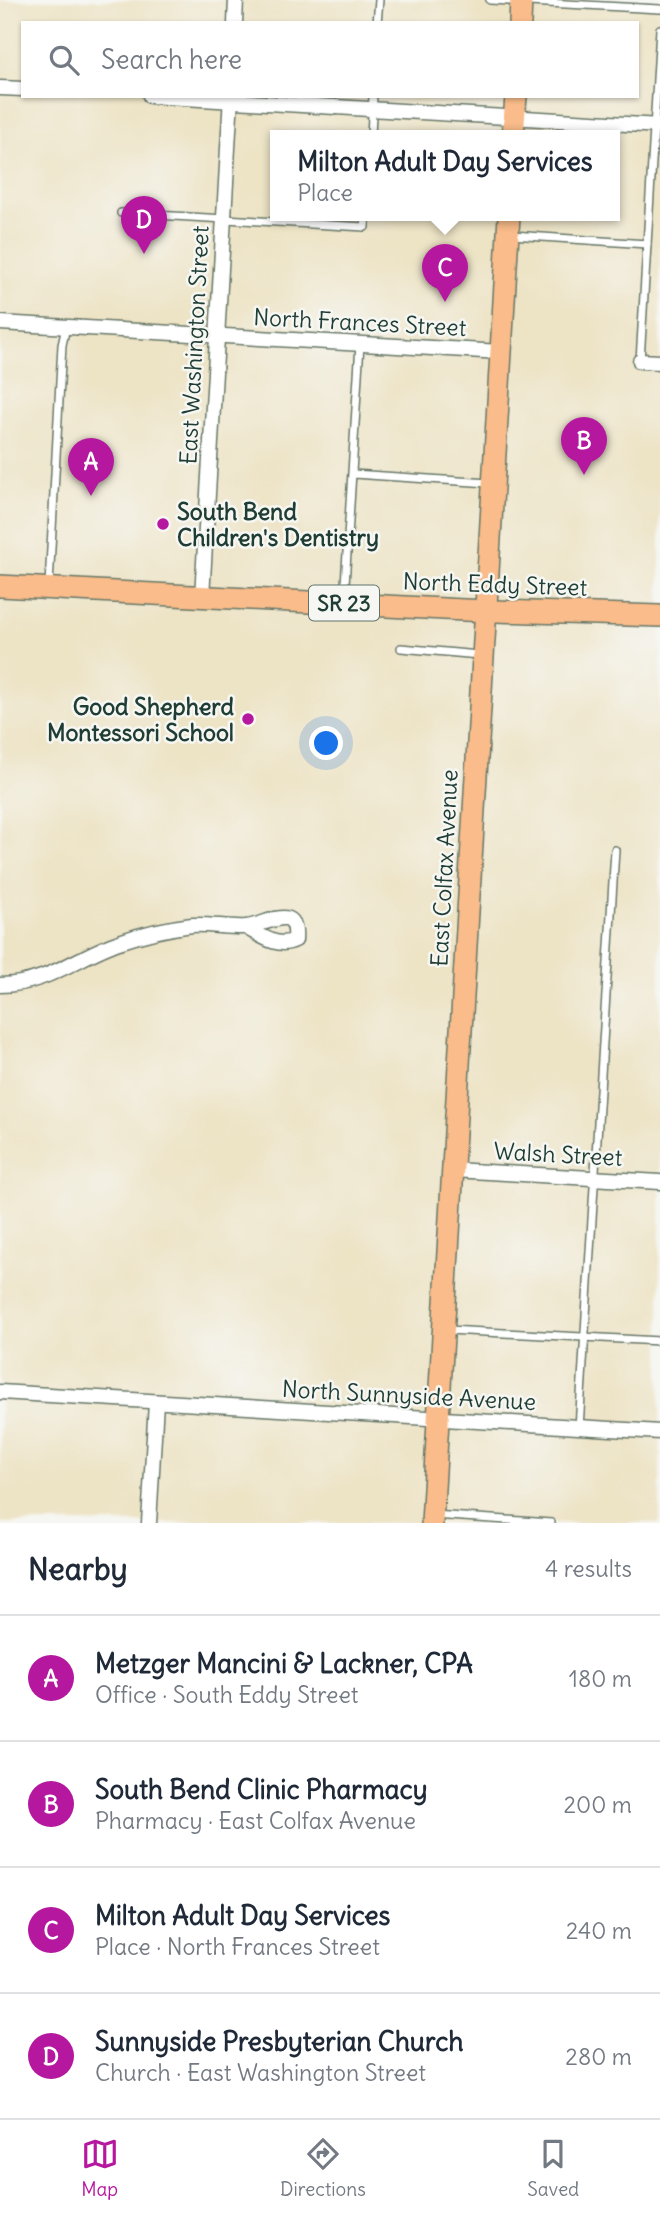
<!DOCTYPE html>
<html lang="en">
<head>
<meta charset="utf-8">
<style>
	:root { --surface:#fff; --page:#f6f6f7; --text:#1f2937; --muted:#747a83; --line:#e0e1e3; --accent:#b5179e }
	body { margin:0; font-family:Delius,sans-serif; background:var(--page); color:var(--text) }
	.you { position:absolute; left:327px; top:744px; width:24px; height:24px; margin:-18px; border:5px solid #fff; border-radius:50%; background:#1a73e8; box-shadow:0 0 0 10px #1a73e833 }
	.badge { display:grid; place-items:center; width:46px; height:46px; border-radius:50%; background:var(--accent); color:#fff; font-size:23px; font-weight:700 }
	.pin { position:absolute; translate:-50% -58px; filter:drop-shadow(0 2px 4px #0008) }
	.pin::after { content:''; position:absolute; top:37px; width:24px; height:21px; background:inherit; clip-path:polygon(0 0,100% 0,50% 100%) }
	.popup { position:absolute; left:270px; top:130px; width:350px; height:91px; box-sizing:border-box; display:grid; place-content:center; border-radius:0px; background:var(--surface); filter:drop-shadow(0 2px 5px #0005); font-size:23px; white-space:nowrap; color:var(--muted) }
	.popup b { font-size:26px; color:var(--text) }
	.popup::after { content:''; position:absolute; left:50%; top:100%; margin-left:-14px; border:14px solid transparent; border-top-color:var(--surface) }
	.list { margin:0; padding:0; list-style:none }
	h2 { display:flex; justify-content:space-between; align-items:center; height:91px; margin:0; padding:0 28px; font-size:30px }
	h2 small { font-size:23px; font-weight:400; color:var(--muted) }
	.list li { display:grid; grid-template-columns:46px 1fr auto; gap:21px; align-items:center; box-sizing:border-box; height:126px; padding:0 28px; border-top:2px solid var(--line) }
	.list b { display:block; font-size:26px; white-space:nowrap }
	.list p { margin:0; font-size:23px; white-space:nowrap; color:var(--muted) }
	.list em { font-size:23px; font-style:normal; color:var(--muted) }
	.icon { flex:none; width:38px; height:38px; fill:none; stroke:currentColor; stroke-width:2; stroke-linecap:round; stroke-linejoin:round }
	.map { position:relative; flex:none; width:660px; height:1523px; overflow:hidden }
	.search { position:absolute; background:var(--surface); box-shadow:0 2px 5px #0004; left:21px; right:21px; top:21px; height:77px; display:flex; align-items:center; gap:18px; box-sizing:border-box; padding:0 24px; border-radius:0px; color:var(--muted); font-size:26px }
	.sheet { height:595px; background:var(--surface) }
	nav { display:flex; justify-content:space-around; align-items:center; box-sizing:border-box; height:98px; border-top:2px solid var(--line); background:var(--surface); font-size:19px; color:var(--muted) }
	nav a { display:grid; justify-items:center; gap:4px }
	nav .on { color:var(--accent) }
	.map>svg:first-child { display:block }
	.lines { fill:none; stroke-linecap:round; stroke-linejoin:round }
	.lane-casing { stroke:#677767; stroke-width:10 }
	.street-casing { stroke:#677767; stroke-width:17 }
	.primary-casing { stroke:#677767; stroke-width:24 }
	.lane { stroke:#fff; stroke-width:7 }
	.street { stroke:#fff; stroke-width:14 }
	.primary { stroke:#f9bc8a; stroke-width:21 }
	.poi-dot { fill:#b5179e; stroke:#f6f6f2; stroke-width:2.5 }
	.labels { text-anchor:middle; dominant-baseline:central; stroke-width:5; stroke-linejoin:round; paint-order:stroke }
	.shield { fill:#f6f6f2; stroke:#60746d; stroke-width:2 }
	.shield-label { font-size:21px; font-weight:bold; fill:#1f3d34 }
	.street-label { font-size:23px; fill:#1f3d34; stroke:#f6f6f2 }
	.poi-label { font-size:23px; font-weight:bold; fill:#1f3d34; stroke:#f6f6f2; text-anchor:start }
</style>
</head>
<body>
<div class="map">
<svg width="660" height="1523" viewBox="0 0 660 1523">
	<rect width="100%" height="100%" fill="#f6f6f2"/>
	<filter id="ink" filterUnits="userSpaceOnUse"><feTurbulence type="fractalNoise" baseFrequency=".0143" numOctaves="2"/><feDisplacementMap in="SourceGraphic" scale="14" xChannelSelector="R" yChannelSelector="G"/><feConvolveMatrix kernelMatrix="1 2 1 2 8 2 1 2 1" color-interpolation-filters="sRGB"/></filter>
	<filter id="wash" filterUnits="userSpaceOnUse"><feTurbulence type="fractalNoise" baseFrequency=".00686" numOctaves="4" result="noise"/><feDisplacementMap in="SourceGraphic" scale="28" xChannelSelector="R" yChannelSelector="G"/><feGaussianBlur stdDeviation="1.57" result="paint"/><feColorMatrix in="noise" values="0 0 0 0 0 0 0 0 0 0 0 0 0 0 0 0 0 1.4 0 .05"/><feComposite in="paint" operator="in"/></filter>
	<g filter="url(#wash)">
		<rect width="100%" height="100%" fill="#ede3c5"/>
	</g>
	<g filter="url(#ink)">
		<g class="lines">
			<defs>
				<g id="lane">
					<polyline points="490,0 660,9"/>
					<polyline points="377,23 379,0"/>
					<polyline points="371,136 373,96"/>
					<polyline points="121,213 365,227 366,216"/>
					<polyline points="512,235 647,244"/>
					<polyline points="640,361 660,29"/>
					<polyline points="353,474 489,483"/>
					<polyline points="49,585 62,345 66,327"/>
					<polyline points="344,601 360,344"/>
					<polyline points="401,648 479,655"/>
					<polyline points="448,1330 660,1341"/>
					<polyline points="579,1428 615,850"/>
					<polyline points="433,1515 551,1523"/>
				</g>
				<g id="street">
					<polyline points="235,23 236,0"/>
					<polyline points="0,88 23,89"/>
					<polyline points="150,96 660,126"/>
					<polyline points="0,323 501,352"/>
					<polyline points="640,361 660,362"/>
					<polyline points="202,597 231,96"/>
					<path d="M0 985C46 985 78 956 119 942 142 934 168 928 192 925 210 924 229 928 246 927 268 925 298 901 295 940 277 949 261 935 245 927"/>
					<polyline points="453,1170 660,1182"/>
					<polyline points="0,1392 660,1432"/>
					<polyline points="149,1523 156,1402"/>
				</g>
				<g id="primary">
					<polyline points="520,23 521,0"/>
					<polyline points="513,136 516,96"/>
					<polyline points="0,586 464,610 660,616"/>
					<polyline points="432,1523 509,216"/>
				</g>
			</defs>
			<use href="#lane" class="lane-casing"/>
			<use href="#street" class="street-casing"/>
			<use href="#primary" class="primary-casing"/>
			<use href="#lane" class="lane"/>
			<use href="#street" class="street"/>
			<use href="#primary" class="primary"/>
		</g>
	</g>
	<g class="poi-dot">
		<circle cx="163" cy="524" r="7"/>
		<circle cx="248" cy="719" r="7"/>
	</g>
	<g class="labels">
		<rect class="shield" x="309" y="585.5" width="70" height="35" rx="5"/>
		<g class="shield-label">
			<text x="344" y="603">SR 23</text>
		</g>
		<g class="street-label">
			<text transform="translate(360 322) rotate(3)">North Frances Street</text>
			<text transform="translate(194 345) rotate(-87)">East Washington Street</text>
			<text transform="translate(495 584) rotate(2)">North Eddy Street</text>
			<text transform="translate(444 868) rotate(-87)">East Colfax Avenue</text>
			<text transform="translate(558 1154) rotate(3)">Walsh Street</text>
			<text transform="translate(409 1395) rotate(3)">North Sunnyside Avenue</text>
		</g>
		<g class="poi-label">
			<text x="177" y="511">South Bend<tspan x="177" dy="26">Children's Dentistry</tspan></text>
			<text x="234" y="706" text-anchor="end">Good Shepherd<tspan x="234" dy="26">Montessori School</tspan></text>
		</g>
	</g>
</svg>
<div class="you"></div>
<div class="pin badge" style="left:91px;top:496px">A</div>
<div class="pin badge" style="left:584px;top:475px">B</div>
<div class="pin badge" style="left:445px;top:302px">C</div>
<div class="popup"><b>Milton Adult Day Services</b>Place</div>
<div class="pin badge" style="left:144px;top:254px">D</div>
<div class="search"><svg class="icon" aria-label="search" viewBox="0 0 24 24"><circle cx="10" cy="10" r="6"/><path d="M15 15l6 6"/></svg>Search here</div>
</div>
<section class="sheet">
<h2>Nearby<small>4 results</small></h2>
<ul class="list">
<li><span class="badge">A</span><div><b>Metzger Mancini &amp; Lackner, CPA</b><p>Office · South Eddy Street</p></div><em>180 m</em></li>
<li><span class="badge">B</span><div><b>South Bend Clinic Pharmacy</b><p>Pharmacy · East Colfax Avenue</p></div><em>200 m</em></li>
<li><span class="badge">C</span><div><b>Milton Adult Day Services</b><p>Place · North Frances Street</p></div><em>240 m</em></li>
<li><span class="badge">D</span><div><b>Sunnyside Presbyterian Church</b><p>Church · East Washington Street</p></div><em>280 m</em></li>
</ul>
</section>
<nav>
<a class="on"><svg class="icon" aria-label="map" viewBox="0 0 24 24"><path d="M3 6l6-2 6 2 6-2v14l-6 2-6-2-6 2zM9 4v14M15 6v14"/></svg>Map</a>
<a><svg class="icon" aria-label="directions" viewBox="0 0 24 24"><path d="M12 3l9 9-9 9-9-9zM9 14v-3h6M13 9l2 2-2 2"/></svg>Directions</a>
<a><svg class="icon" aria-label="saved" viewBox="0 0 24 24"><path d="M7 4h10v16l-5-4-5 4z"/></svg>Saved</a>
</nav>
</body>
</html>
